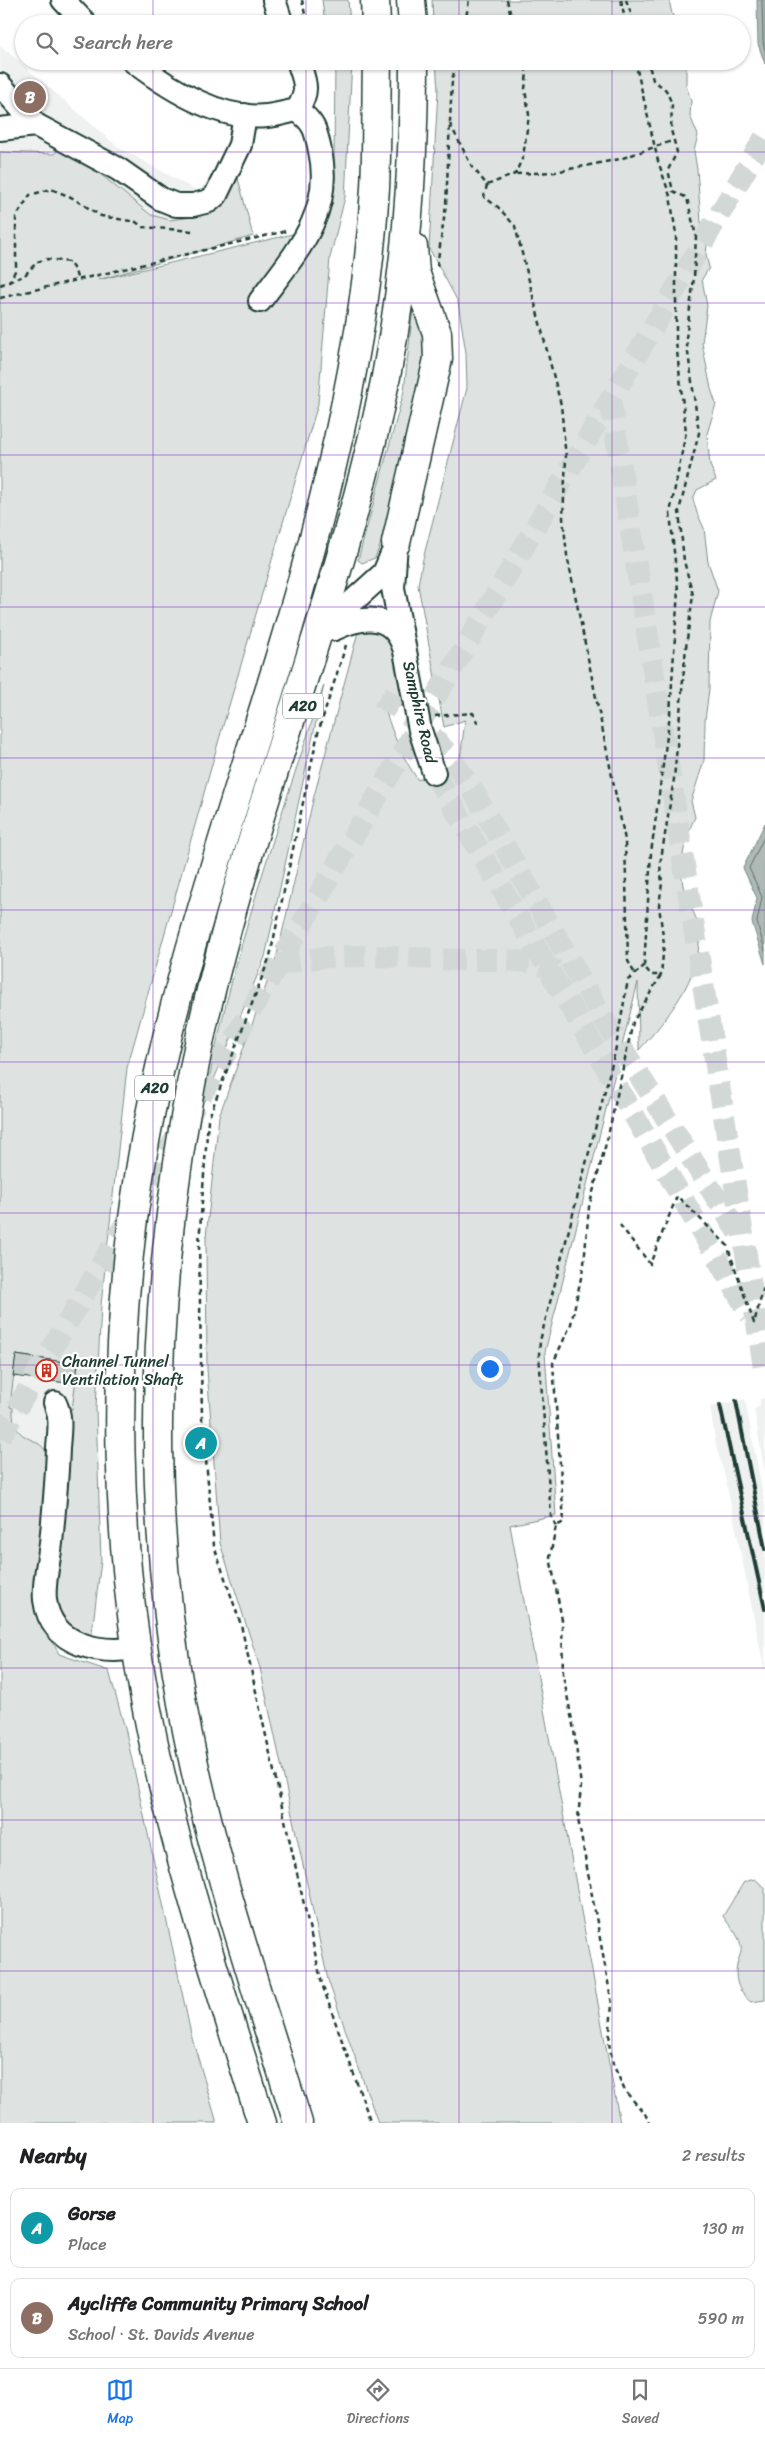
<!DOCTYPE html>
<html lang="en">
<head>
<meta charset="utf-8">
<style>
	:root { --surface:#fff; --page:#f6f6f6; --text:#202124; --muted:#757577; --line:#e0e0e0; --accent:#1a73e8 }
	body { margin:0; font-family:Sriracha,sans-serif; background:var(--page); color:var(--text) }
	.you { position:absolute; left:489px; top:1368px; width:18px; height:18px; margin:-12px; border:4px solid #fff; border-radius:50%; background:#1a73e8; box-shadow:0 0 0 8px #1a73e833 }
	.badge { display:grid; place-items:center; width:32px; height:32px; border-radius:50%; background:var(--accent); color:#fff; font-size:16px; font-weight:700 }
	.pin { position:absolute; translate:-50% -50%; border:2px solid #fff; box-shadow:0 1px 5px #0006 }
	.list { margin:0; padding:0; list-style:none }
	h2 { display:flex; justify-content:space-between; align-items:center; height:65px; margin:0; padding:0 20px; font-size:21px }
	h2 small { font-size:16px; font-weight:400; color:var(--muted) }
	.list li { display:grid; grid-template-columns:32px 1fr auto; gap:15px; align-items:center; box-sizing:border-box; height:80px; margin:0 10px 10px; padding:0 10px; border:1px solid var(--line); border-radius:10px }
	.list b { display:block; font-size:19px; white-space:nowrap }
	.list p { margin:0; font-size:16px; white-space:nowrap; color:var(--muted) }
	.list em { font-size:16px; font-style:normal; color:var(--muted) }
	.icon { flex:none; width:28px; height:28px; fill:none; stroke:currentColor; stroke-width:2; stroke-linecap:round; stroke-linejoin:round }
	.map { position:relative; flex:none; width:765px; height:2123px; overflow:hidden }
	.search { position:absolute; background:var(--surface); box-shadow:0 1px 4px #0004; left:15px; right:15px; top:15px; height:55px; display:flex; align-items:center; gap:12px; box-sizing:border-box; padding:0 18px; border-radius:28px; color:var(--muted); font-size:19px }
	.sheet { height:245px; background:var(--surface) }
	nav { display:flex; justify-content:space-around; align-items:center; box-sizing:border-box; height:70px; border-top:1px solid var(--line); background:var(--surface); font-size:14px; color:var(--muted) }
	nav a { display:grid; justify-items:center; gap:2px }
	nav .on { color:var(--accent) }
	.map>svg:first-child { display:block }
	.built { fill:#eef1f0 }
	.green { fill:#dee3e2; stroke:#7e908b }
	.water { fill:#afbab7; stroke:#758883 }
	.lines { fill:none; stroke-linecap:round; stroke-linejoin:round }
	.shore { stroke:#596f68; stroke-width:1 }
	.building { fill:#c7cfcc; stroke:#1f3d34 }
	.minor-tunnel { stroke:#d2d8d6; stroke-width:22; stroke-dasharray:22 11; stroke-linecap:butt }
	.minor-casing { stroke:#1f3d34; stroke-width:26 }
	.highway-casing { stroke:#1f3d34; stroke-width:31 }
	.path { stroke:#1f3d34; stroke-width:2.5; stroke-dasharray:5 4; stroke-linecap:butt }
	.minor { stroke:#fff; stroke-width:22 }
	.highway { stroke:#fff; stroke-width:28 }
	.rail { stroke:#1f3d34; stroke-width:4 }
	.grid { fill:none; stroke:#7b2cbf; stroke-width:1; stroke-opacity:0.55 }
	.labels { text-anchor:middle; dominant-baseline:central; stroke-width:4.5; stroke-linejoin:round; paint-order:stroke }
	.shield { fill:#fff; stroke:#627771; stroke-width:1 }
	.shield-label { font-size:15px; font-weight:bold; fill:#1f3d34 }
	.street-label { font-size:16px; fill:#1f3d34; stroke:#fff }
	.poi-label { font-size:16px; fill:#1f3d34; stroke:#fff; text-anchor:start }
</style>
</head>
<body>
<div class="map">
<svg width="765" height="2123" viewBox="0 0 765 2123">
	<rect width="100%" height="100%" fill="#fff"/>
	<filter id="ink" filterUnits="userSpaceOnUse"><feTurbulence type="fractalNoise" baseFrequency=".02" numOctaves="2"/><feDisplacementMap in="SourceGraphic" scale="10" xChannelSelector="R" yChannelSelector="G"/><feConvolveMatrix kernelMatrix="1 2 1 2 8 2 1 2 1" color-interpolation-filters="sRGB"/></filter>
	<g filter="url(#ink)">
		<g class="built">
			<polygon points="0,45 118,147 199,192 217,166 238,178 221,205 193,217 170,220 151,215 64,145 54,154 0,152"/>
			<polygon points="68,1284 83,1408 49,1469 33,1462 0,1411 0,1386 5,1353"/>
			<polygon points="765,1398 765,1474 754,1409 760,1406 760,1399"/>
			<polygon points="745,1399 765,1505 765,1672 725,1476 716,1446 710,1407"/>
		</g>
		<g class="green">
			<polygon points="322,0 348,0 350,24 325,24"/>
			<polygon points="432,0 669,0 672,14 678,24 433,24"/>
			<path d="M335 61H352L345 197 330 258 318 404 220 736 127 1068 101 1305 96 1409 101 1561 91 1640 70 1632 53 1602 70 1410 72 1409 78 1364 16 1355 10 1407 13 1408C11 1449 46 1431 49 1462H46L45 1468 49 1469 37 1608 59 1654 109 1671 126 1732 191 2034 217 2123H0V152L54 154 64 145 151 215 170 220 193 217 220 205 238 178 253 236 98 280 301 232 324 223 334 161Z"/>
			<path d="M436 61H686V85L691 101 690 116 698 135 694 151 697 169 701 222 708 238 706 254 709 268 702 279 707 306 702 343 711 389 716 404 707 434 710 465 716 480 697 490 693 499 697 513 704 528 708 562 718 591 710 622 709 689 705 720 704 761 691 801 695 817C683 842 676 875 688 902 695 915 697 918 699 934 702 977 666 1020 639 1050L638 982 545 1352 556 1515 510 1525 620 2123H378L328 1980 260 1668 220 1543 207 1369 206 1237 219 1116 277 955 314 796 358 632 366 627 389 636 395 649 407 703 386 712C394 738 403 758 418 780L460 760 465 720 444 727 418 585 423 559 467 388 466 353 458 302 429 248 438 91Z"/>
			<polygon points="417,292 427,357 389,523 375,558 362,563 358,560 404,391 414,299"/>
			<path d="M324 685 265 957 205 1101C231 958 279 822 324 685Z"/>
			<path d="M755 1879 765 1888V2000L751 2002C738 1992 733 1978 738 1961 740 1955 742 1951 741 1946 739 1934 729 1926 723 1916L744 1882Z"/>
		</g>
		<g class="water">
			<polygon points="757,0 765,0 765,64 758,44"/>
			<polygon points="765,823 765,964 752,922 757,898 743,868"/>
		</g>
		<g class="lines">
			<g class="shore">
				<polyline points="762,0 763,43 765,50"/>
				<polyline points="765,835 749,868 762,897 757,922 765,951"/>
			</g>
		</g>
		<polygon class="building" points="16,1355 78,1364 75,1384 13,1376"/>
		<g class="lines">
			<g class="minor-tunnel">
				<polyline points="610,399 765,1374"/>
				<polyline points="380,696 420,723 448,754 472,789 600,1013 739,1234"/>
				<polyline points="434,773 751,1316"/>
				<path d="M278 965C336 950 399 958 458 960 488 961 528 956 556 971"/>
				<polyline points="0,1437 765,137"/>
			</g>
			<defs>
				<g id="minor">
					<polyline points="63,0 86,24"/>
					<polyline points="274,0 282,24"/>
					<path d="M133 61C168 88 220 121 267 116 277 115 287 112 297 110 310 90 305 82 298 61"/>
					<polyline points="0,85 36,125 118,169 161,199 176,205 193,205 209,201 216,195 240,145 245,115"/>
					<polyline points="0,129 36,125"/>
					<path d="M260 301C295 254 334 213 320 151 316 130 314 122 297 110"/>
					<polyline points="396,543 393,588 420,730 434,773"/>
					<polyline points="334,629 352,602 384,573 392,554"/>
					<path d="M334 629C360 617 391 611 403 645"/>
					<path d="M55 1403C62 1417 59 1433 58 1448 57 1480 54 1512 51 1543 49 1562 43 1582 45 1600 51 1647 101 1654 138 1648"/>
				</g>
				<g id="highway">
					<polyline points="375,0 376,24"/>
					<polyline points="411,0 413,24"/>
					<polyline points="396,543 438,359 437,333 415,272 413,247"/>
					<path d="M262 2123C221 1992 177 1861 150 1725 114 1549 111 1354 139 1177 175 945 267 728 323 502 349 400 369 294 375 188 377 146 376 104 377 61"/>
					<path d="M298 2123C256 1988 210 1854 184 1715 141 1484 154 1249 204 1020 250 817 331 622 377 419 404 302 414 181 414 61"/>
				</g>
			</defs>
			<use href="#minor" class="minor-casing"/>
			<use href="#highway" class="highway-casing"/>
			<g class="path">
				<polyline points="302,0 307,24"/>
				<polyline points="507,0 513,24"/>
				<polyline points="621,0 626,24"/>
				<polyline points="626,0 635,24"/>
				<polyline points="465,24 469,0"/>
				<polyline points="635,61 658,161 670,196 676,234 676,342 686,432 670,513 678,590 670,714 651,853 644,966 651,975 661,975 633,1022 608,1136 589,1207 584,1264 571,1324 553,1363 564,1522 556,1526 550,1557 562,1620 563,1675 574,1730 581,1786 578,1819 612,2004 609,2043 613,2064 625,2091 645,2114 650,2123"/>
				<polyline points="643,61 650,69 653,80 666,90 672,104 671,130 677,152 668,170 673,191 687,198 696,236 694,278 686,338 699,433 679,511 684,561 693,595 686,647 674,779 660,865 662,883 659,906 664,944 661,975"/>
				<polyline points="450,124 471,165 487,185 515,174 523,157 529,115 525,89 527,73 523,61"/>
				<polyline points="516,174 555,172 620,159 672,141"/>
				<polyline points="487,185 484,197 498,207 515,226 561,405 566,458 563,518 567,555 625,840 628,961 635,974"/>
				<polyline points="437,266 446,205 452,80 457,61"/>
				<polyline points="9,283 16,269 16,217 30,195 51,189 71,197 101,216 136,222 143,227 193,231"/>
				<polyline points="0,285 24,276 37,262 47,259 69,262 75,271 78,281"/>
				<polyline points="0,298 286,231"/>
				<polyline points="346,645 318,733 270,956 208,1120 199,1243 202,1418 214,1546 241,1625 322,1984 371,2123"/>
				<polyline points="435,716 473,713 478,724"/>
				<polyline points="620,1225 650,1264 677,1196 727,1245 754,1323 765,1283"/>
				<polyline points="556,1526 551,1516 539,1354 540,1341 615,1052 628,980 644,966"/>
			</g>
			<use href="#minor" class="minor"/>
			<use href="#highway" class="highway"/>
			<g class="rail">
				<polyline points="736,1401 765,1549"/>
				<polyline points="720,1405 765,1609"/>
			</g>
		</g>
	</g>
	<path class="grid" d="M153 0V24M306 0V24M459 0V24M612 0V24M153 61V2123M306 61V2123M459 61V2123M612 61V2123M0 152H765M0 303H765M0 455H765M0 607H765M0 758H765M0 910H765M0 1062H765M0 1213H765M0 1365H765M0 1516H765M0 1668H765M0 1820H765M0 1971H765"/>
	<defs>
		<symbol id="building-ring" viewBox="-11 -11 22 22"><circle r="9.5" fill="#fff" stroke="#c8321e" stroke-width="1.5"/><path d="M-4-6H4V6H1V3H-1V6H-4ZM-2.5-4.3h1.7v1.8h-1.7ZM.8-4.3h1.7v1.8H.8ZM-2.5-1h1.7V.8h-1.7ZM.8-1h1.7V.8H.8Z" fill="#c8321e"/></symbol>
	</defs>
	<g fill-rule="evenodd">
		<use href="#building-ring" x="34" y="1358" width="25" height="25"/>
	</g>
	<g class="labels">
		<g class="shield">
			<rect x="283" y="693.5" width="40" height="25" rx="4"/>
			<rect x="135" y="1075.5" width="40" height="25" rx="4"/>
		</g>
		<g class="shield-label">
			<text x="303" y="706">A20</text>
			<text x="155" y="1088">A20</text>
		</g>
		<g class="street-label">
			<text transform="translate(420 712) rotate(77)">Samphire Road</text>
		</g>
		<g class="poi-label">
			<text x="62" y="1361">Channel Tunnel<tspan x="62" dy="18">Ventilation Shaft</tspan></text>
		</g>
	</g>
</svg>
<div class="you"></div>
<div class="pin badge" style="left:201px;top:1443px;background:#0f9aa8">A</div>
<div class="pin badge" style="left:30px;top:97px;background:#8d6e63">B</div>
<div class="search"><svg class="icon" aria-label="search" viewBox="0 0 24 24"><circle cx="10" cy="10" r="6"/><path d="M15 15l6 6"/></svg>Search here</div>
</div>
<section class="sheet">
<h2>Nearby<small>2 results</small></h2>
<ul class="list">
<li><span class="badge" style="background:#0f9aa8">A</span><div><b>Gorse</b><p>Place</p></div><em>130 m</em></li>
<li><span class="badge" style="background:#8d6e63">B</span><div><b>Aycliffe Community Primary School</b><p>School · St. Davids Avenue</p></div><em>590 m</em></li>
</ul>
</section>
<nav>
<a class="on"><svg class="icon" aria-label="map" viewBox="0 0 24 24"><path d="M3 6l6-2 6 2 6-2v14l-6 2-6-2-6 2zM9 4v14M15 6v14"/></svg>Map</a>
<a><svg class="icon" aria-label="directions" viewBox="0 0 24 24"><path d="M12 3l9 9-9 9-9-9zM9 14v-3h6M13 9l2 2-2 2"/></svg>Directions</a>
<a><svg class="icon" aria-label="saved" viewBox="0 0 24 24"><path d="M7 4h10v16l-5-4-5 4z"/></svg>Saved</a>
</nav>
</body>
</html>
